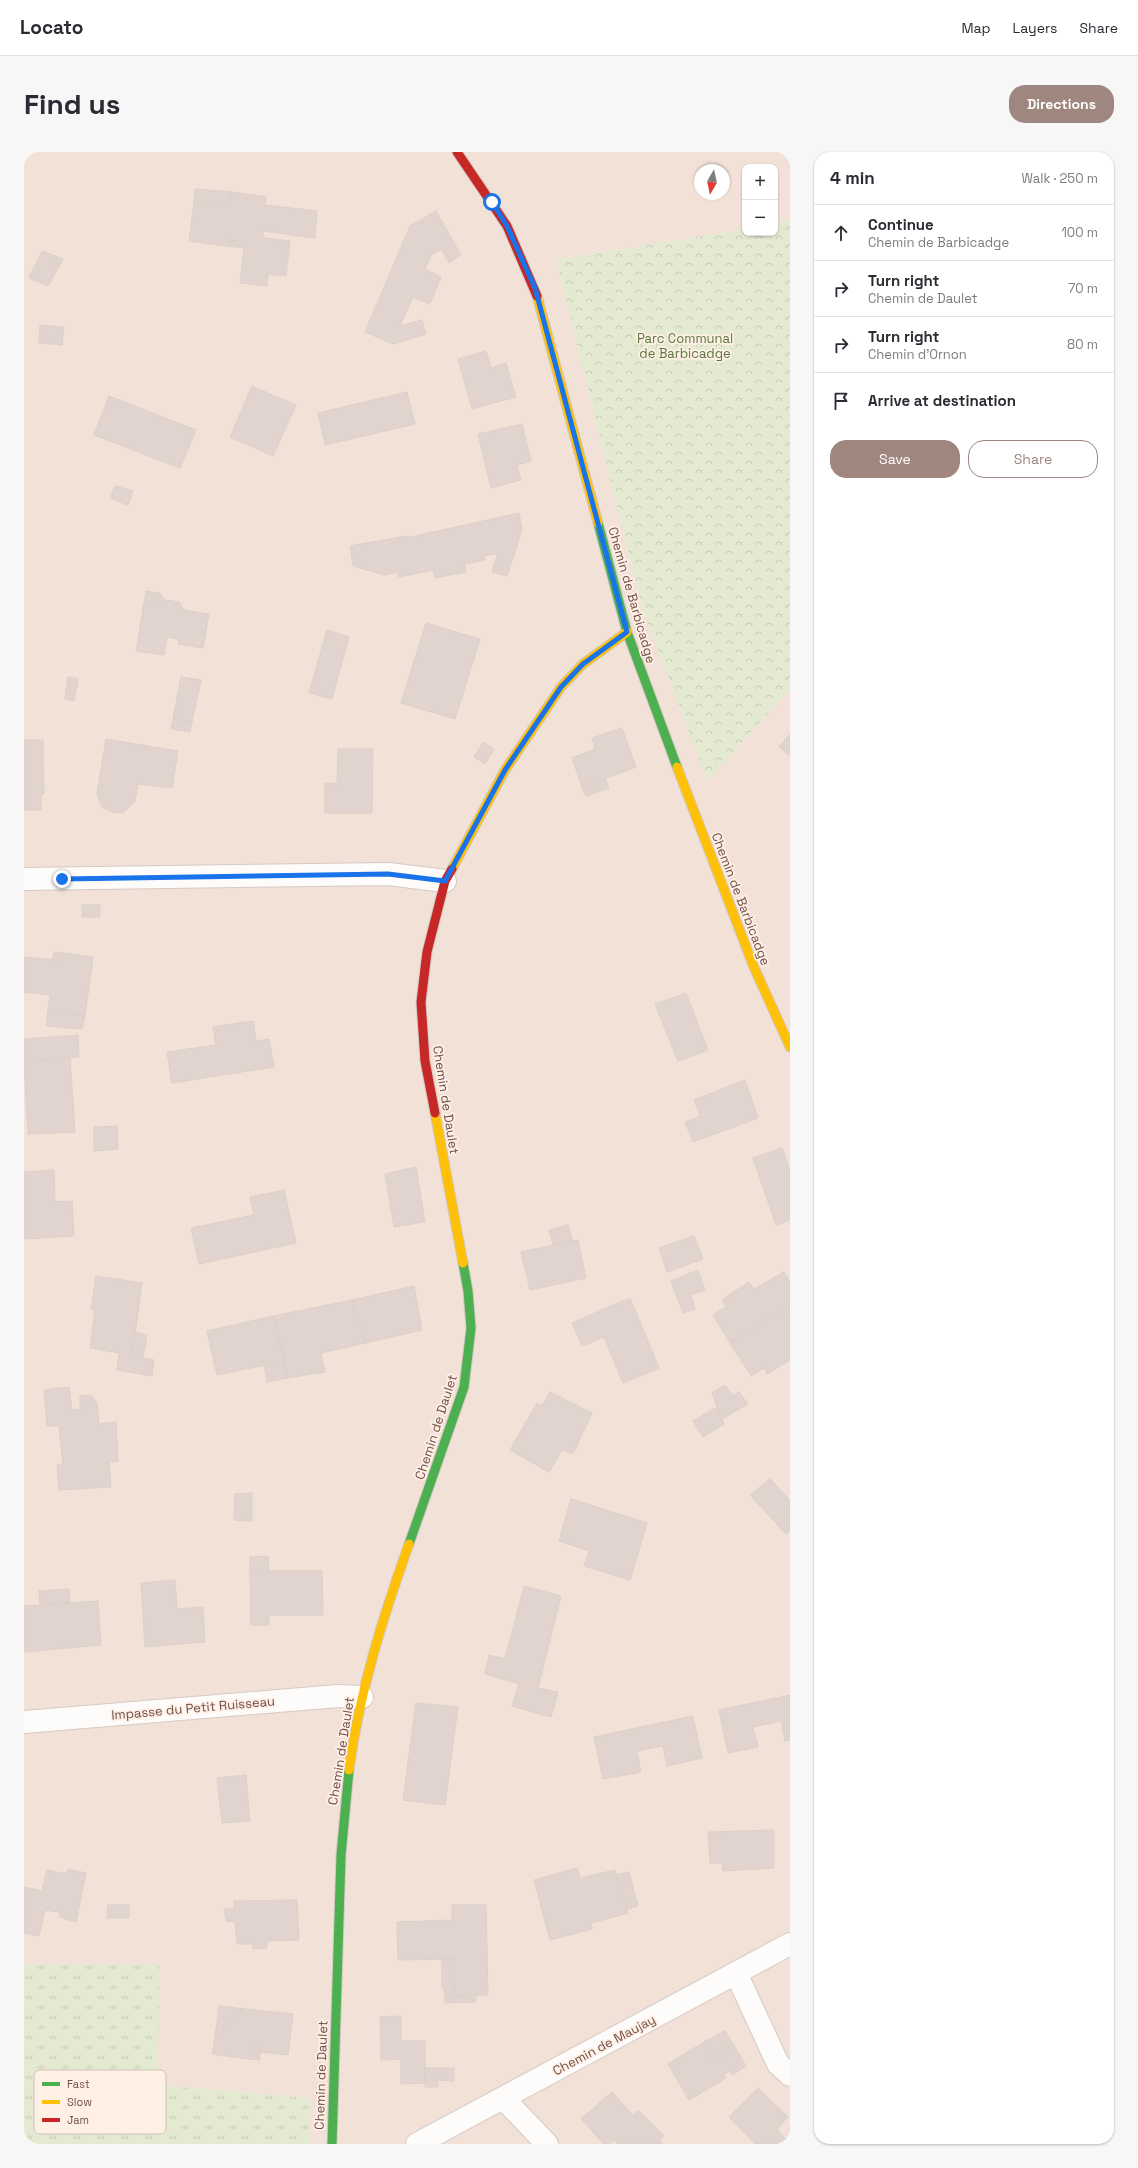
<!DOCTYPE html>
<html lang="en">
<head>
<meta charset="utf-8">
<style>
	:root { --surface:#fff; --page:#f7f7f7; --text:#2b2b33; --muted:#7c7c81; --line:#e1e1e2; --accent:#9f867f }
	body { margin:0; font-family:"Space Grotesk",sans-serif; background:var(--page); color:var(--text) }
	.controls { position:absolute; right:12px; top:12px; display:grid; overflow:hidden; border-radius:8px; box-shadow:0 1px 3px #0004 }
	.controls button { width:36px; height:36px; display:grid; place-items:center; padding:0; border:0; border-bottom:1px solid var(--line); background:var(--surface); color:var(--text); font:20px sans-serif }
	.compass { position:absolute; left:670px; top:12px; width:36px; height:36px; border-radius:50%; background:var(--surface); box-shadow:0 1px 3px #0004; rotate:189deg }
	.stop { position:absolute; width:12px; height:12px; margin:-9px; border:3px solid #1a73e8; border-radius:50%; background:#fff }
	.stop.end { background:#1a73e8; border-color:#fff; box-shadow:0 1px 4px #0008 }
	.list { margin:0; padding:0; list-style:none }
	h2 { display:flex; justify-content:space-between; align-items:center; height:52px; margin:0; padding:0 16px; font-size:17px }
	h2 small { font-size:13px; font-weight:400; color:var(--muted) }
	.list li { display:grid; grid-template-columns:26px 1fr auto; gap:12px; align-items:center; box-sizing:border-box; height:56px; padding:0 16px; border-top:1px solid var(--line) }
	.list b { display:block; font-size:15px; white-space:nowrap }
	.list p { margin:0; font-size:13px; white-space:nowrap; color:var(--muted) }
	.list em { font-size:13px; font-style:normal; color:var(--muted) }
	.actions { display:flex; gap:8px; padding:12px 16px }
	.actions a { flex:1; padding:9px 0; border:1px solid var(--accent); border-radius:16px; text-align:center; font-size:14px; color:var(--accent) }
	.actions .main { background:var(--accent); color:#fff }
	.icon { flex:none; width:22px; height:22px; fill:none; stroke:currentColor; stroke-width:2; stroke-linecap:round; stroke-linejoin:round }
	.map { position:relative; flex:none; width:766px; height:1992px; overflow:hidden; border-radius:16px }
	header { display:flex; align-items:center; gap:24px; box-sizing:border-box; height:56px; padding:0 20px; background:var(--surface); border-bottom:1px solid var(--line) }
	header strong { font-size:19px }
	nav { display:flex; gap:22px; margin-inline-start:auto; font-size:14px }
	.intro { display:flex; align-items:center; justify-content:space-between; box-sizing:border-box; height:96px; padding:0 24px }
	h1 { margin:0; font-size:28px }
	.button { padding:10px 18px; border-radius:16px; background:var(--accent); color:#fff; font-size:14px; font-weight:700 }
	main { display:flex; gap:24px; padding:0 24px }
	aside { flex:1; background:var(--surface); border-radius:16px; box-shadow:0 1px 3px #0004 }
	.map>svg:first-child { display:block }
	.residential { fill:#f1e1d6; fill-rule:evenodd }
	.grass { fill:url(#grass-tufts) }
	.forest { fill:url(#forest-crowns) }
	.building { fill:#e1d4ce; stroke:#ddcfc9 }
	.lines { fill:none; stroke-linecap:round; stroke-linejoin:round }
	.street-casing { stroke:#d6cac4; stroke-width:24 }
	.fast-casing { stroke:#d5c8c3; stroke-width:11 }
	.slow-casing { stroke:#d5c8c3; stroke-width:11 }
	.jam-casing { stroke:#d5c8c3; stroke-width:11 }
	.street { stroke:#fefcfb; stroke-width:22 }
	.fast { stroke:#4caf50; stroke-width:9 }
	.slow { stroke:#ffc107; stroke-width:9 }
	.jam { stroke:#c62828; stroke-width:9 }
	.route { stroke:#1a73e8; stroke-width:5 }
	.labels { text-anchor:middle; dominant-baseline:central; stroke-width:3.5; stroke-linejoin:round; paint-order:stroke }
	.park-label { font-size:13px; fill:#5b7741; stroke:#fff0e6 }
	.street-label { font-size:13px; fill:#714f48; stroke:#fff0e6 }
	.key { fill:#fff0e6; stroke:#d4c0b7; stroke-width:1 }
	.key-label { font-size:11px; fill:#714f48 }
</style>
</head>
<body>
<header>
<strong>Locato</strong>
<nav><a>Map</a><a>Layers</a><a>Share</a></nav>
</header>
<div class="intro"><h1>Find us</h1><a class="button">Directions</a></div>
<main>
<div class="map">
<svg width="766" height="1992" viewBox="0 0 766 1992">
	<defs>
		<pattern id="grass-tufts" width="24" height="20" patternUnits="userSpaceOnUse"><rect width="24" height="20" fill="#e4ead1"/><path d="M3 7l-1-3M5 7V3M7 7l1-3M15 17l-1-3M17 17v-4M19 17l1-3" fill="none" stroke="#c7cab5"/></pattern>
		<pattern id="forest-crowns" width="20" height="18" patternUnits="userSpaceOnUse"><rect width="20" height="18" fill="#e4ead1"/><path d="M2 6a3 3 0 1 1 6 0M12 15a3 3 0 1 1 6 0" fill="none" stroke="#c7cab5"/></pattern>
	</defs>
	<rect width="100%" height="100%" fill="#f5ede6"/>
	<path class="residential" d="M0 0H766V69L751 72V15H721V77L532 108 618 456 683 628 766 537V1992H285L287 1946 133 1933 135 1813 0 1812ZM676 18H700V42H676Z"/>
	<polygon class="grass" points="0,1812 136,1813 133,1933 287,1946 285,1992 0,1992"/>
	<polygon class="forest" points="766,69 766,537 683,629 618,456 532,108 721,77 721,81 751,81 751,72"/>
	<g class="building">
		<polygon points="171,37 208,40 206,55 170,51"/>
		<polygon points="208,40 242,45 241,53 293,59 291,86 239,79 239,86 266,89 262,124 244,122 243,134 216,131 221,90 204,88 204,94 165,89 170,51 206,55"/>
		<polygon points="412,59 437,103 425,111 417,97 407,103 401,117 417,125 406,152 389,145 376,174 398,168 402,182 369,192 341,180 386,74"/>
		<polygon points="204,88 221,90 221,96 204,94"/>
		<polygon points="18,99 39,107 24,134 5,126"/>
		<polygon points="16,173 40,175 38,193 15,191"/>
		<polygon points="462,199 467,216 482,211 492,245 448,257 434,207"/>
		<polygon points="228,234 272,253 249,304 206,285"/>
		<polygon points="383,240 391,272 301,293 294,261"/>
		<polygon points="85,244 172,278 156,316 70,283"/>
		<polygon points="498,272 507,309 493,313 497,328 467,336 454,282"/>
		<polygon points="91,334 109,339 104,353 86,346"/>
		<polygon points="495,361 498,378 483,424 468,420 474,401 460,404 461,408 440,412 442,420 411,426 409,418 375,425 374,420 360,423 329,414 326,394 382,384 382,386"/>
		<polygon points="122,439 136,441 141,448 134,453 120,451"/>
		<polygon points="141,448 155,450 160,458 185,462 179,496 154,492 155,487 143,485 140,503 112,499 120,451 134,453"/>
		<polygon points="402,471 456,487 431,567 377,551"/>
		<polygon points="303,478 325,485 308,547 285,541"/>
		<polygon points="44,525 54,527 50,549 41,547"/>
		<polygon points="157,525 177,528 168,570 149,567"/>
		<polygon points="149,567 168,570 166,580 147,577"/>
		<polygon points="598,576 612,615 558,635 548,606 571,597 568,586"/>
		<polygon points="766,582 766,604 755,595"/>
		<polygon points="82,587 154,599 148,636 114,632 111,649 100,660 91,661 78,655 75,649 73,641"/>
		<polygon points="0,588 19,588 20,642 17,642 17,658 0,658"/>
		<polygon points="459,590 470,597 461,612 450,605"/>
		<polygon points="314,597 349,597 348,661 301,661 301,631 313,632"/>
		<polygon points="581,626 585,636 562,644 558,635"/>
		<rect x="58" y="753" width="18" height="12"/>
		<polygon points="30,800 40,801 38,809 28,808"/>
		<polygon points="40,801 69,805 61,864 24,859 26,843 0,840 0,805 38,809"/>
		<polygon points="662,841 684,898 654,909 631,852"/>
		<polygon points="24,859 61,864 58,877 22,874"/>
		<polygon points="229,869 232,889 245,887 250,915 148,931 143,900 192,893 189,875"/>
		<polygon points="54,883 55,905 0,910 0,887"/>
		<polygon points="46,906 51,980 4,982 0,910"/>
		<polygon points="721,928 734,966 669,990 661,970 676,964 670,948"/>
		<polygon points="93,974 94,997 70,999 70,975"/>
		<polygon points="758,996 766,1018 766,1068 752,1073 729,1006"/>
		<polygon points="392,1015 401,1070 370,1075 361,1022"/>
		<polygon points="30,1018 31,1050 48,1049 50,1084 0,1087 0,1020"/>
		<polygon points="260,1038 272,1091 175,1112 167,1076 230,1063 226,1045"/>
		<polygon points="544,1073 549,1089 529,1093 525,1078"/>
		<polygon points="670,1084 679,1107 643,1120 635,1096"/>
		<polygon points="554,1088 562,1126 506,1138 497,1100"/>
		<polygon points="674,1118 681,1138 667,1143 671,1157 659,1161 647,1129"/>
		<polygon points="760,1120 766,1130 766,1153 706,1191 689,1163 702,1155 698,1148 725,1130 730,1137"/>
		<polygon points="72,1124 118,1131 108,1204 130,1208 128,1224 93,1218 95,1201 66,1196 71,1158 67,1157"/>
		<polygon points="390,1134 398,1178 341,1191 336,1170 332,1170 328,1148"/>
		<polygon points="606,1146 635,1216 599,1231 580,1185 558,1194 548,1171"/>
		<polygon points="328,1148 332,1170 336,1170 341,1191 297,1201 301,1220 264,1226 250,1164"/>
		<polygon points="766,1153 766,1208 743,1222 740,1216 727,1224 706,1191"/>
		<polygon points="250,1164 260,1209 193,1223 183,1179"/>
		<polygon points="111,1180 123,1183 119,1206 108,1204"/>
		<polygon points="260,1209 264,1226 243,1230 240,1213"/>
		<polygon points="701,1233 709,1244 715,1240 724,1252 698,1267 688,1241"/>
		<polygon points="45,1235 48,1258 56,1257 56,1244 67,1243 73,1251 75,1272 92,1270 94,1309 85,1310 87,1335 35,1338 33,1313 39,1313 35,1274 23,1274 20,1238"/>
		<polygon points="526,1240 568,1261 549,1302 538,1298 525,1320 486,1298 513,1251 518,1254"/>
		<polygon points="693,1255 700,1272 679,1285 669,1269"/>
		<polygon points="746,1327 766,1348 766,1379 762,1382 726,1343"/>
		<polygon points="228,1341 228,1369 210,1368 211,1342"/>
		<polygon points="547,1347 623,1371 606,1428 560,1414 565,1399 535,1389"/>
		<polygon points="244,1404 245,1419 226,1419 226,1405"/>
		<polygon points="226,1419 298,1419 299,1463 245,1463 245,1473 227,1473"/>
		<polygon points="151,1428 153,1457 179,1455 181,1490 121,1495 117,1431"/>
		<polygon points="500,1434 537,1444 514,1536 534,1540 527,1565 488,1554 495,1532 461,1522 465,1503 481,1507"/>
		<polygon points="45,1437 46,1451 16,1453 15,1439"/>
		<polygon points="74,1449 77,1493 0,1500 0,1454"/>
		<polygon points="766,1543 766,1588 761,1589 757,1569 729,1575 734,1595 704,1601 695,1558"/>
		<polygon points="392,1551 434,1555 421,1653 379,1648"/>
		<polygon points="669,1564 678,1606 643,1614 639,1594 613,1599 617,1620 579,1627 570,1585"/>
		<polygon points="222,1623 226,1669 198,1671 193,1626"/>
		<polygon points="750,1678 750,1716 699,1719 698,1711 686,1711 684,1680"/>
		<polygon points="553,1716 556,1726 591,1718 604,1761 567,1771 568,1777 526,1788 510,1728"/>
		<polygon points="44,1717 62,1721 52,1770 35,1765 36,1760 21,1758 15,1784 0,1781 0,1735 18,1739 23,1718 42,1722"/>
		<polygon points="605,1720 614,1754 603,1757 592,1723"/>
		<polygon points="273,1748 275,1788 243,1789 243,1796 229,1797 228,1792 213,1792 211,1770 202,1769 200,1757 210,1757 210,1749"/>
		<polygon points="84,1753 105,1753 105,1766 83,1766"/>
		<polygon points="428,1753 462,1753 464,1843 430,1844 429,1807 374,1808 373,1770 428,1768"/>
		<polygon points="429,1807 430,1844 452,1843 452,1850 421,1851 421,1839 418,1836 418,1808"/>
		<polygon points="195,1854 221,1857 201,1870 198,1886 191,1885"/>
		<polygon points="221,1857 269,1862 264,1903 236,1900 233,1895 227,1894 224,1907 188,1902 191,1885 198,1886 201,1870"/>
		<polygon points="377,1864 377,1889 401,1889 401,1931 377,1932 377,1907 357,1908 356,1865"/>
		<polygon points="701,1879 709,1892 696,1901 699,1907 692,1911 680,1890"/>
		<polygon points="680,1890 692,1911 699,1907 696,1901 709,1892 722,1914 708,1923 706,1919 700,1923 702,1926 665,1948 644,1912"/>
		<polygon points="227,1894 233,1895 236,1900 236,1908 224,1907"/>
		<polygon points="401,1916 430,1916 430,1929 414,1928 414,1935 401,1935"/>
		<polygon points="734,1936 764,1965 753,1977 766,1992 731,1992 705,1965"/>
		<polygon points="588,1940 609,1963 614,1958 640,1984 635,1988 639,1992 594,1992 590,1988 585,1992 580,1992 557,1967"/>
	</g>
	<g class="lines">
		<defs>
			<g id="street">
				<polyline points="0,727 364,722 421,729"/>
				<polyline points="0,1570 314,1544 338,1545"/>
				<polyline points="712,1821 754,1912 766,1923"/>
				<polyline points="480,1947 523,1992"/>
				<polyline points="393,1992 766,1792"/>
			</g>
			<g id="fast">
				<polyline points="574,371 603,480 653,615"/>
				<polyline points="385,1392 440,1235 447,1176 444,1139 439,1111"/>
				<polyline points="308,1992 317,1703 325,1618"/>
			</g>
			<g id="slow">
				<polyline points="513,144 574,371"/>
				<polyline points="653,615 729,813 766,895"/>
				<polyline points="428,717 481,618 537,535 559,512 603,480"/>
				<polyline points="411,961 439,1111"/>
				<path d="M325 1618C335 1541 359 1465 385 1392"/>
			</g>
			<g id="jam">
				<polyline points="433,0 483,74 513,144"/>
				<polyline points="411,961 401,909 397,850 403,800 421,729 428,717"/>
			</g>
		</defs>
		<use href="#street" class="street-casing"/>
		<use href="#fast" class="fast-casing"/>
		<use href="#slow" class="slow-casing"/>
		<use href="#jam" class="jam-casing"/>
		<use href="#street" class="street"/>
		<use href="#fast" class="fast"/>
		<use href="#slow" class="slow"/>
		<use href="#jam" class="jam"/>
	</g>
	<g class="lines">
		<polyline class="route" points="38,727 364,722 421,729 481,618 537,535 559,512 603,480 511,136 483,74 468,50"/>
	</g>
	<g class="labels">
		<g class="park-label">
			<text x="661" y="186">Parc Communal<tspan x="661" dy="15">de Barbicadge</tspan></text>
		</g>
		<g class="street-label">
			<text transform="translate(608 443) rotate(74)">Chemin de Barbicadge</text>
			<text transform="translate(717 747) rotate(69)">Chemin de Barbicadge</text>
			<text transform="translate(422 948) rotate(81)">Chemin de Daulet</text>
			<text transform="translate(412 1275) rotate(-72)">Chemin de Daulet</text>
			<text transform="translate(169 1556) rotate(-5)">Impasse du Petit Ruisseau</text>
			<text transform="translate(317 1599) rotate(-81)">Chemin de Daulet</text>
			<text transform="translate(580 1893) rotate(-28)">Chemin de Maujay</text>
			<text transform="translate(297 1923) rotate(-88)">Chemin de Daulet</text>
		</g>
	</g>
	<rect x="10" y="1918" width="132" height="64" rx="6" class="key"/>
	<rect x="18" y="1930" width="18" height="4" fill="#4caf50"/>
	<rect x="18" y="1948" width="18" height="4" fill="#ffc107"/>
	<rect x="18" y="1966" width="18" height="4" fill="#c62828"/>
	<g class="key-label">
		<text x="43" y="1936">Fast</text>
		<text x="43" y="1954">Slow</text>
		<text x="43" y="1972">Jam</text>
	</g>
</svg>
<div class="controls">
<button>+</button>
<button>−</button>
</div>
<svg class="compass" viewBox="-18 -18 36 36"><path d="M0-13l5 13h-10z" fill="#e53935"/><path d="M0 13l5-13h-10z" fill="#7c7c81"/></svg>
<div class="stop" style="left:468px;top:50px"></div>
<div class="stop end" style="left:38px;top:727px"></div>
</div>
<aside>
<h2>4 min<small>Walk · 250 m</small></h2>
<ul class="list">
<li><svg class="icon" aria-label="ahead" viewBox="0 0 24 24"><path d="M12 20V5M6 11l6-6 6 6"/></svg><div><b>Continue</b><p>Chemin de Barbicadge</p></div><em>100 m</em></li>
<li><svg class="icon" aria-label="right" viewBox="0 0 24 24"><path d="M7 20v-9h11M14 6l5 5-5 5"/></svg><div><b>Turn right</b><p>Chemin de Daulet</p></div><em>70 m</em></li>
<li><svg class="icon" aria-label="right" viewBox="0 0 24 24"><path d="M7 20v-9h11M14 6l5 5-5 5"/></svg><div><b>Turn right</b><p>Chemin d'Ornon</p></div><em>80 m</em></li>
<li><svg class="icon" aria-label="arrive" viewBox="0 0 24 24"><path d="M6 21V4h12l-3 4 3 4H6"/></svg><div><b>Arrive at destination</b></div></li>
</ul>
<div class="actions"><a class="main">Save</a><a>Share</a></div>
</aside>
</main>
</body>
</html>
